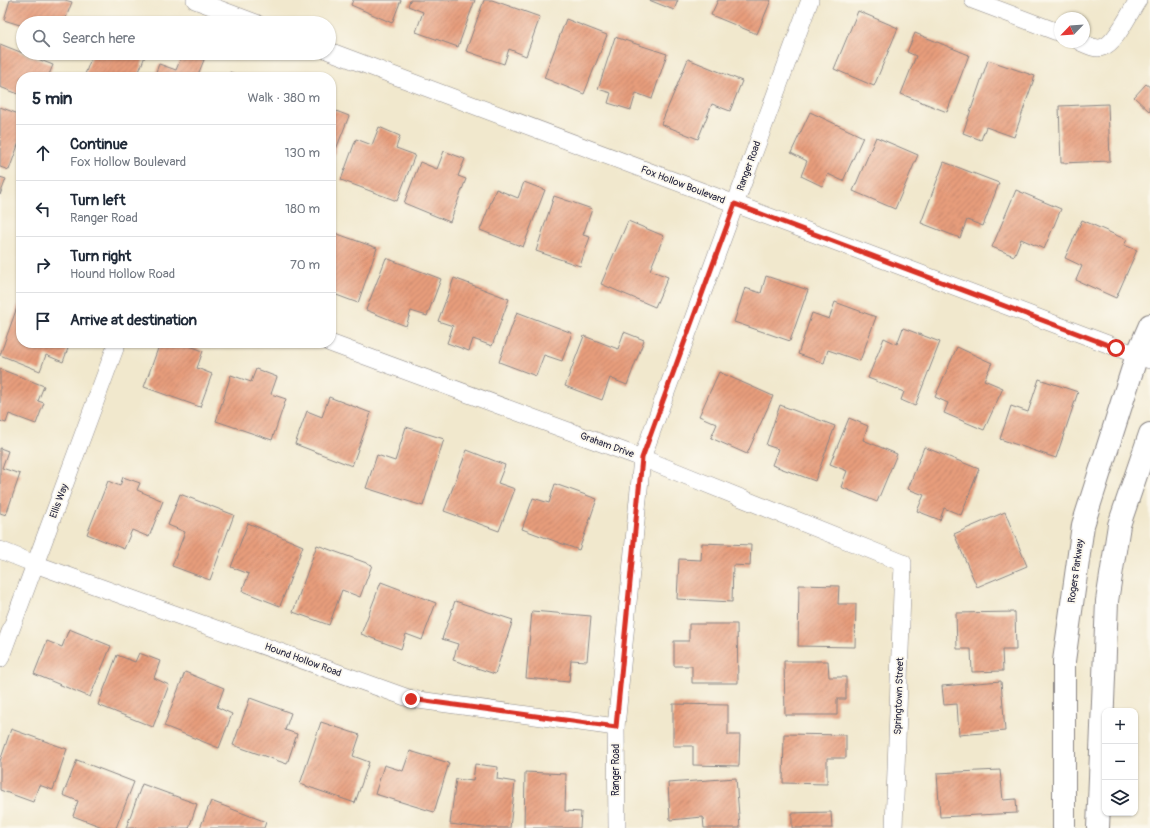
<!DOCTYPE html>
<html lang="en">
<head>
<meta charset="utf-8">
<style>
	:root { --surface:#fff; --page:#f2f2f3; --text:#1f2937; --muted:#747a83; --line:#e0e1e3 }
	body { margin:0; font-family:Pangolin,sans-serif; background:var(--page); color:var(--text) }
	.controls { position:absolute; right:12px; bottom:12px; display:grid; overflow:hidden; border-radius:8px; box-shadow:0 1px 3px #0004 }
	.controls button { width:36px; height:36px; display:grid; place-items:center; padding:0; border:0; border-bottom:1px solid var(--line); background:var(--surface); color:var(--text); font:20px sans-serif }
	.compass { position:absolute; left:1054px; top:12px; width:36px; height:36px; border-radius:50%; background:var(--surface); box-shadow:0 1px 3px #0004; rotate:245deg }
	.stop { position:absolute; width:12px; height:12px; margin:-9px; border:3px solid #d93025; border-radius:50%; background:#fff }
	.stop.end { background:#d93025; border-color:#fff; box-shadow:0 1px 4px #0008 }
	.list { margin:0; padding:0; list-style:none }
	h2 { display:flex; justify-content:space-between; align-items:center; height:52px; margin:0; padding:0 16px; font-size:17px }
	h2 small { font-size:13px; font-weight:400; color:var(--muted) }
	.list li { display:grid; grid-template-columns:26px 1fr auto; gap:12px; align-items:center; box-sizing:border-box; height:56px; padding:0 16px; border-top:1px solid var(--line) }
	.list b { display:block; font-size:15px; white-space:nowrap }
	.list p { margin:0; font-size:13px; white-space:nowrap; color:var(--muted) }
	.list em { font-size:13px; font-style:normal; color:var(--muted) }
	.icon { flex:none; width:22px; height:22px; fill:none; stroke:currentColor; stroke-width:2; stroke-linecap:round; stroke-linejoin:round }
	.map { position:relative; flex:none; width:1150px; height:828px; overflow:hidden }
	.search { position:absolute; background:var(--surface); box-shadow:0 1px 3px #0004; left:16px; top:16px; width:320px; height:44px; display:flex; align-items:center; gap:10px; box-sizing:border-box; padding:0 14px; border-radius:22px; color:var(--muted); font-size:15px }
	.panel { position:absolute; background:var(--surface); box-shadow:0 1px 3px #0004; left:16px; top:72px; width:320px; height:276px; border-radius:16px }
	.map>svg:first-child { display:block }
	.building { fill:url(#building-hatch) }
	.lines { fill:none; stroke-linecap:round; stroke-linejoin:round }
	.street-casing { stroke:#8a8584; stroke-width:18 }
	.secondary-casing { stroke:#8a8584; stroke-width:24 }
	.street { stroke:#fff; stroke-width:17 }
	.secondary { stroke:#fff; stroke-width:22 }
	.route { stroke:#d93025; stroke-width:5 }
	.labels { text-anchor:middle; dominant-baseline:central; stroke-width:3.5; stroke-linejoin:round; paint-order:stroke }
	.street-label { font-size:10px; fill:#22223b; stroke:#fbf7ec }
</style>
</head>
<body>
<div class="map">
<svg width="1150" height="828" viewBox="0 0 1150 828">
	<defs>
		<pattern id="building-hatch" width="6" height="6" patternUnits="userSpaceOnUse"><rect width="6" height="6" fill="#e79d7c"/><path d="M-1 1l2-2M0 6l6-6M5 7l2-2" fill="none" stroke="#bb8067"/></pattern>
	</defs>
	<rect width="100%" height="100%" fill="#fbf7ec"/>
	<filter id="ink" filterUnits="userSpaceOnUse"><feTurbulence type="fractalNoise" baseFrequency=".025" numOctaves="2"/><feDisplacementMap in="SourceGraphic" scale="8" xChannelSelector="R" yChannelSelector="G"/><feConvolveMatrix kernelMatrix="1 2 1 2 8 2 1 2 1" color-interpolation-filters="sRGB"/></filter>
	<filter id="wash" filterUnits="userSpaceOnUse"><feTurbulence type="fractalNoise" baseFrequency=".012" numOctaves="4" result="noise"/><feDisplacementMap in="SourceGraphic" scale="16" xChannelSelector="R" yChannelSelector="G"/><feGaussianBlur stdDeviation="0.9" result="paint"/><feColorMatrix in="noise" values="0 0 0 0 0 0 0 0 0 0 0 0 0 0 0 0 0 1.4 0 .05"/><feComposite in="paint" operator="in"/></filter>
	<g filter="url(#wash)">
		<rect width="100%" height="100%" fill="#f1e8cd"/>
		<g id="blocks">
			<g class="building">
				<polygon points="10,0 65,0 72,2 64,23 23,23 23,26 4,20"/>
				<polygon points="353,0 401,0 392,23 351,5"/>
				<polygon points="410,0 475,0 458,47 416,32 423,12 408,6"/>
				<polygon points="484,0 492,0 540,17 526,56 509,49 504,64 466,51"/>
				<polygon points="649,0 678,0 674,10"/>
				<polygon points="718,0 771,0 757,34 711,15"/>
				<polygon points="858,11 898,28 874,86 834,69"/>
				<polygon points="566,19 607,35 584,94 544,78"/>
				<polygon points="915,33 969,55 947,112 901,94 916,56 907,52"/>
				<polygon points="615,37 667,54 652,99 636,93 631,110 608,103 611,93 598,89"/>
				<polygon points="0,44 53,65 48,77 21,77 21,95 0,87"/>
				<polygon points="93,53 136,53 145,56 137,77 84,77"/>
				<polygon points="183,53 187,53 204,60 197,77 154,77 159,64 176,70"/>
				<polygon points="688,59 742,81 730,111 712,104 698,139 661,124"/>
				<polygon points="988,60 1035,76 1014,137 986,127 981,140 963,133"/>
				<polygon points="230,72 243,77 229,77"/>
				<polygon points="1146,84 1150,87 1150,112 1134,97"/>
				<polygon points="1108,104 1110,161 1061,163 1059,106"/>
				<polygon points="0,107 21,115 21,137 9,170 0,167"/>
				<polygon points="331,109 349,116 331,162"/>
				<polygon points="810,112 863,137 843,181 828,174 822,186 801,176 807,161 791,153"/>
				<polygon points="379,127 400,136 396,148 415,155 397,201 341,180 356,139 372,145"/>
				<polygon points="876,137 918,155 895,209 853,191"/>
				<polygon points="444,151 465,159 458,176 466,179 450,222 404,203 420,162 437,169"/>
				<polygon points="944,162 999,183 983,226 967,220 960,238 921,223"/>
				<polygon points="0,177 6,179 0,195"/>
				<polygon points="524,182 545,190 523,247 480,230 496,189 518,198"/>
				<polygon points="1016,190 1061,209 1044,249 1021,239 1014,256 992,247"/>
				<polygon points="554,196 592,209 583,235 590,237 580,266 536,251"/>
				<polygon points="1082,220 1127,240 1124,245 1137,250 1116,298 1076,280 1082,266 1065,258"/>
				<polygon points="628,221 664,236 650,270 668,277 655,307 601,284"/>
				<polygon points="332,232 377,248 358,303 331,293 331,236"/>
				<polygon points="386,258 441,279 427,316 411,311 406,326 366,310"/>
				<polygon points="766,276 808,290 790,341 734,322 745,288 761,293"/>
				<polygon points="454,278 509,299 492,346 473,339 469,351 447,343 453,326 438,321"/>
				<polygon points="20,299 21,300 21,343 70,343 63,362 46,355 40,371 0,355"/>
				<polygon points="835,302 876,317 860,361 828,350 824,363 798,354 812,313 829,319"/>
				<polygon points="517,312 572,333 562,361 544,355 536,376 499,362"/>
				<polygon points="903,328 940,342 915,406 901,400 904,392 868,378 884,338 897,344"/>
				<polygon points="624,332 644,340 627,385 610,378 602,400 565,386 584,336 618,349"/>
				<polygon points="160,343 182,343 203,351 197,368 212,374 200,407 144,387"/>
				<polygon points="957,347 992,363 984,380 1003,388 984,430 944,413 948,403 935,397"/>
				<polygon points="0,369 44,386 38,401 44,403 36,424 9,414 6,423 0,421"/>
				<polygon points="256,369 277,377 271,394 286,399 272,440 216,421 231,375 251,382"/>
				<polygon points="719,372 773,396 747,454 711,438 717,424 699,416"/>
				<polygon points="1039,379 1078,392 1056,458 1000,439 1011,406 1028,412"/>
				<polygon points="329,397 371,413 352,466 295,444 307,411 322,417"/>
				<polygon points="780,405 835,426 815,481 772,465 778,449 766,445"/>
				<polygon points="849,418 868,426 863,440 897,454 877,502 841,487 847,471 830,464"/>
				<polygon points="406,427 444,439 423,506 366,488 377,455 395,461"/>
				<polygon points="924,447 979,469 961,515 944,508 940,520 917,511 924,495 908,489"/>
				<polygon points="0,448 8,451 2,468 20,474 6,515 0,513"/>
				<polygon points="467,450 505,465 498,483 515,489 499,531 444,511"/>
				<polygon points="123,477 140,483 137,490 163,501 149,537 132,530 124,549 87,534 108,481 120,486"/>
				<polygon points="555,484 597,499 579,550 522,529 533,498 549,503"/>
				<polygon points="180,494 234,515 210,580 172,566 185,532 168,525"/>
				<polygon points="1005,512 1027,566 977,587 954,534"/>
				<polygon points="248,523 303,546 280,606 242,591 249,574 231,567"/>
				<polygon points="702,543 751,545 750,566 733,565 732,602 677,599 679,559 701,560"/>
				<polygon points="317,545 372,565 360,597 342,590 329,625 293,612"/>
				<polygon points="381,582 436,603 422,640 406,634 401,649 361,634"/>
				<polygon points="799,585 839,586 838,604 856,604 855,647 798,646"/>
				<polygon points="455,601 513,620 495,674 453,660 458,644 442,639"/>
				<polygon points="532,611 591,616 587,661 571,660 569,682 526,678"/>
				<polygon points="1015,612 1016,650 1002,650 1003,671 972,672 971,649 957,649 956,613"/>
				<polygon points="689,624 737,624 738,683 692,683 692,666 674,666 674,641 689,641"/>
				<polygon points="69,629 111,646 90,697 34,674 47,641 62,647"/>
				<polygon points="139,653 160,661 154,678 169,685 153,727 98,705 117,655 135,662"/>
				<polygon points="784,661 828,661 829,677 846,677 846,699 837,699 837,715 785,715"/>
				<polygon points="185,672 224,688 217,707 232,714 219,748 164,726"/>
				<polygon points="1001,681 1005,731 959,735 957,704 944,705 942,686"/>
				<polygon points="250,698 291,713 285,730 297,734 287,764 233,745"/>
				<polygon points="673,704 728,705 728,735 740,735 739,766 693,765 693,746 673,746"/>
				<polygon points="321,722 360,735 353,756 369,762 355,803 300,784"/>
				<polygon points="11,729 67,749 53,790 39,785 33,802 0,790 0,761"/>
				<polygon points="784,734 846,735 846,758 827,758 827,784 783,783"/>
				<polygon points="410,751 449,763 434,812 375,794 384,765 403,771"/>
				<polygon points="77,760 134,782 116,828 105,828 73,816 78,801 63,795"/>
				<polygon points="475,764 498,767 497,779 515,782 510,828 483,828 450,824 456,779 473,781"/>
				<polygon points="1000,770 1003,800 1016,799 1017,813 940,817 937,773"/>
				<polygon points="525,772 566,774 565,811 581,812 580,828 524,828"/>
				<polygon points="736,778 740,828 704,828 703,817 670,820 668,783"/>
				<polygon points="142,784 197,804 189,828 126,828"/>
				<polygon points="211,801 266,822 264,828 200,828"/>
				<polygon points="831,812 832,828 792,828 792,813"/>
			</g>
		</g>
	</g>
	<g filter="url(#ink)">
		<use href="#blocks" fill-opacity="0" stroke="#8a8584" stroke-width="1"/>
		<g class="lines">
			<defs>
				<g id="street">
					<polyline points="195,0 256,23"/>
					<polyline points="973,0 1060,33"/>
					<path d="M1080 42C1087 45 1096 50 1103 47 1116 43 1130 12 1138 0"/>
					<polyline points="329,51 1150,360"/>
					<polyline points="330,343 642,458 903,563 894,828"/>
					<polyline points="0,550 35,564 411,699 616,727"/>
					<polyline points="0,659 117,343"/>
					<polyline points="617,828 616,727 642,458 810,0"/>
				</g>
				<g id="secondary">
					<polyline points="1064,828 1064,661 1083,525 1137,355 1150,325"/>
					<polyline points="1098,828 1107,601 1119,525 1150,434"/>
				</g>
			</defs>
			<use href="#street" class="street-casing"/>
			<use href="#secondary" class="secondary-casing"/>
			<use href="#street" class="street"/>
			<use href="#secondary" class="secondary"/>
		</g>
	</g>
	<g class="lines" filter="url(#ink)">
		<polyline class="route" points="411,699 616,727 642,458 735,204 1116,348"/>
	</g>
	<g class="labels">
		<g class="street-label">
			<text transform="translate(749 166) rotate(-70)">Ranger Road</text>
			<text transform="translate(683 185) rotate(21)">Fox Hollow Boulevard</text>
			<text transform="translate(607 445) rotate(20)">Graham Drive</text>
			<text transform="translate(59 501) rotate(-70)">Ellis Way</text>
			<text transform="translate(1076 571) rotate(-82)">Rogers Parkway</text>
			<text transform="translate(303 660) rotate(20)">Hound Hollow Road</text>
			<text transform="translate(899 696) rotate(-88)">Springtown Street</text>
			<text transform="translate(616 770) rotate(-90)">Ranger Road</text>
		</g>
	</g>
</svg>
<div class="controls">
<button>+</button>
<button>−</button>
<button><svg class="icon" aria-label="layers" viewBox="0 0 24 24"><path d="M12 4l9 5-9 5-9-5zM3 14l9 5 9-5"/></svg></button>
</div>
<svg class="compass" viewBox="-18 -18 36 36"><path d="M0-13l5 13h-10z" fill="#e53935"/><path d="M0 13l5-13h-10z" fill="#747a83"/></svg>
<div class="stop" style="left:1116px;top:348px"></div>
<div class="stop end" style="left:411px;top:699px"></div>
<div class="search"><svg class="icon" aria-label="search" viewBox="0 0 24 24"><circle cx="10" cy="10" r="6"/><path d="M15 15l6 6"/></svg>Search here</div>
<section class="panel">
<h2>5 min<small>Walk · 380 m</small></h2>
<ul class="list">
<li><svg class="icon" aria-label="ahead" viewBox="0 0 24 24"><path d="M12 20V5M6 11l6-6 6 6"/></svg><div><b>Continue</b><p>Fox Hollow Boulevard</p></div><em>130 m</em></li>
<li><svg class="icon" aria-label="left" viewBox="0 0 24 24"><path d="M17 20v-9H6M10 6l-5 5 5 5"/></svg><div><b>Turn left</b><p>Ranger Road</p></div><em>180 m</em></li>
<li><svg class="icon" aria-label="right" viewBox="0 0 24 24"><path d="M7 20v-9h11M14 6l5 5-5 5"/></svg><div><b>Turn right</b><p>Hound Hollow Road</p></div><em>70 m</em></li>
<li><svg class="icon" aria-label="arrive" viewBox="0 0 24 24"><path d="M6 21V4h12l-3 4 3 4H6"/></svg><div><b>Arrive at destination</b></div></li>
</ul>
</section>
</div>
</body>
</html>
